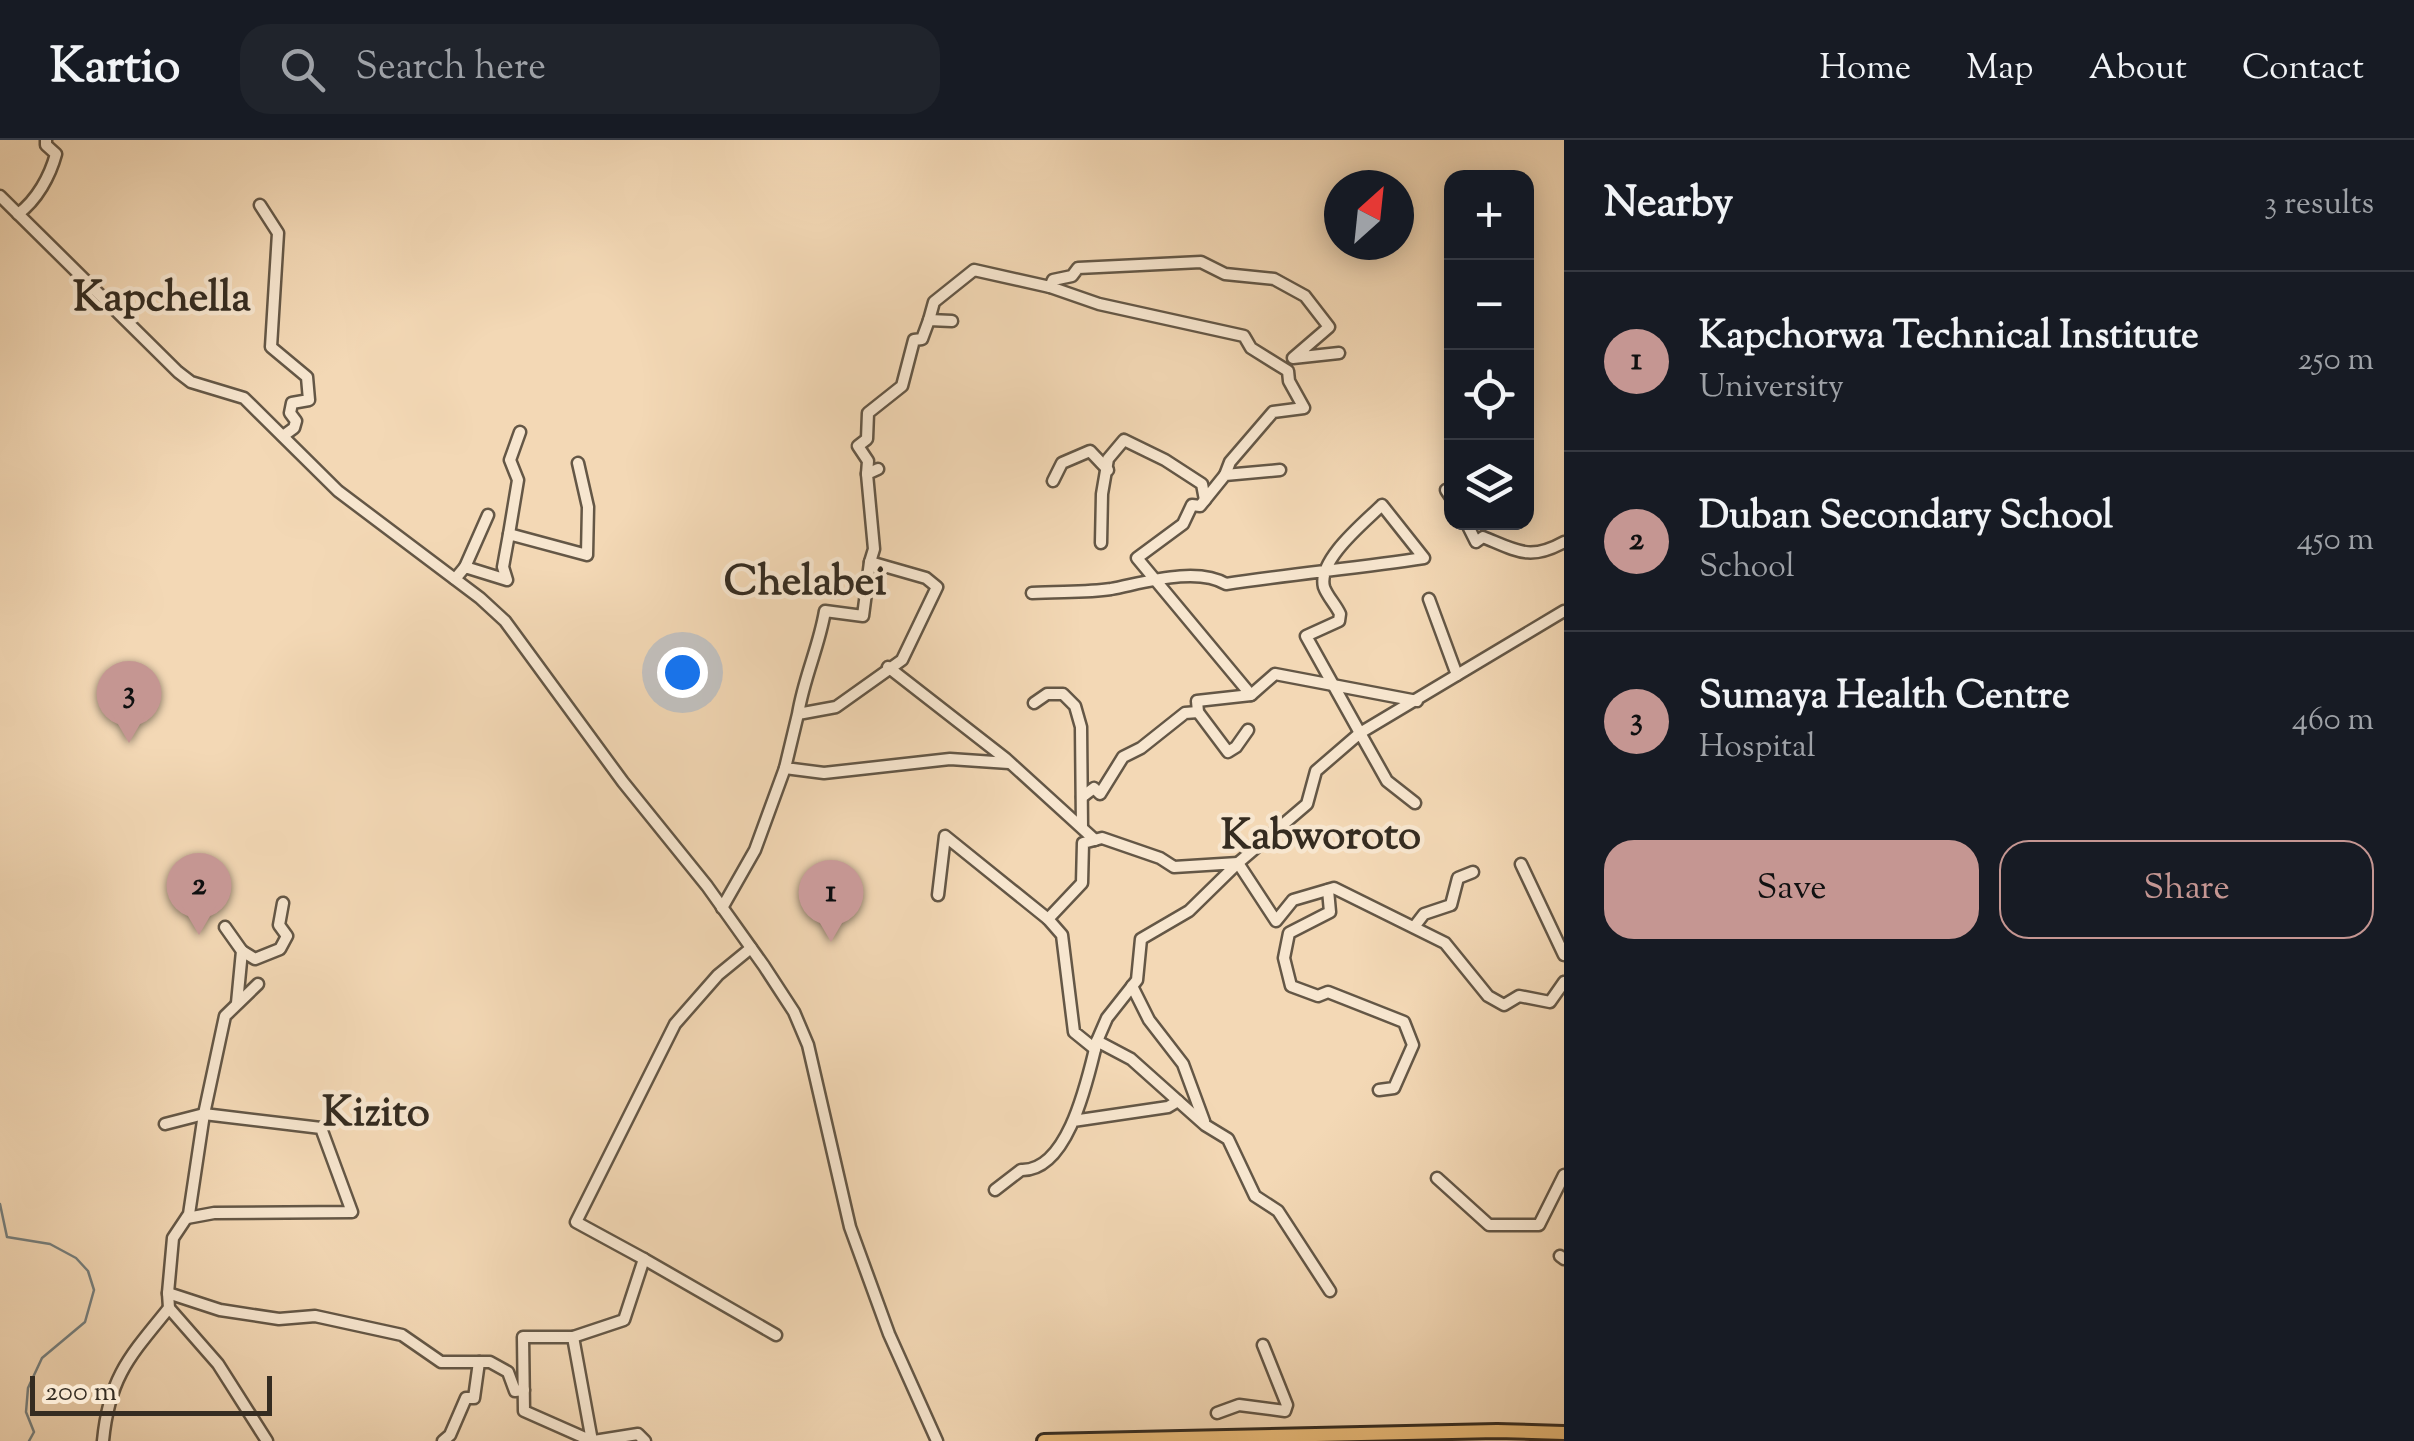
<!DOCTYPE html>
<html lang="en">
<head>
<meta charset="utf-8">
<style>
	:root { --surface:#171b24; --page:#20242c; --text:#f1f3f6; --muted:#9ea1a6; --line:#363941; --accent:#c59692 }
	body { margin:0; font-family:"Sorts Mill Goudy",serif; background:var(--page); color:var(--text) }
	.controls { position:absolute; right:30px; top:30px; display:grid; overflow:hidden; border-radius:20px; box-shadow:0 5px 25px #0003 }
	.controls button { width:90px; height:90px; display:grid; place-items:center; padding:0; border:0; border-bottom:2px solid var(--line); background:var(--surface); color:var(--text); font:50px sans-serif }
	.compass { position:absolute; left:1324px; top:30px; width:90px; height:90px; border-radius:50%; background:var(--surface); box-shadow:0 5px 25px #0003; rotate:27deg }
	.scale { position:absolute; left:30px; bottom:25px; width:242px; box-sizing:border-box; padding-left:10px; border:5px solid #352c21; border-top:0; font-size:28px; line-height:35px; white-space:nowrap; color:#352c21; -webkit-text-stroke:8px #f7e6cf; paint-order:stroke }
	.you { position:absolute; left:682px; top:532px; width:35px; height:35px; margin:-25px; border:8px solid #fff; border-radius:50%; background:#1a73e8; box-shadow:0 0 0 15px #1a73e833 }
	.badge { display:grid; place-items:center; width:65px; height:65px; border-radius:50%; background:var(--accent); color:#111; font-size:32px; font-weight:700 }
	.pin { position:absolute; translate:-50% -82px; filter:drop-shadow(0 2px 5px #0008) }
	.pin::after { content:''; position:absolute; top:52px; width:35px; height:30px; background:inherit; clip-path:polygon(0 0,100% 0,50% 100%) }
	.list { margin:0; padding:0; list-style:none }
	h2 { display:flex; justify-content:space-between; align-items:center; height:130px; margin:0; padding:0 40px; font-size:42px }
	h2 small { font-size:32px; font-weight:400; color:var(--muted) }
	.list li { display:grid; grid-template-columns:65px 1fr auto; gap:30px; align-items:center; box-sizing:border-box; height:180px; padding:0 40px; border-top:2px solid var(--line) }
	.list b { display:block; font-size:38px; white-space:nowrap }
	.list p { margin:0; font-size:32px; white-space:nowrap; color:var(--muted) }
	.list em { font-size:32px; font-style:normal; color:var(--muted) }
	.actions { display:flex; gap:20px; padding:30px 40px }
	.actions a { flex:1; padding:22px 0; border:2px solid var(--accent); border-radius:30px; text-align:center; font-size:35px; color:var(--accent) }
	.actions .main { background:var(--accent); color:#111 }
	.icon { flex:none; width:55px; height:55px; fill:none; stroke:currentColor; stroke-width:2; stroke-linecap:round; stroke-linejoin:round }
	.map { position:relative; flex:none; width:1564px; height:1301px; overflow:hidden }
	header { display:flex; align-items:center; gap:60px; box-sizing:border-box; height:140px; padding:0 50px; background:var(--surface); border-bottom:2px solid var(--line) }
	header strong { font-size:48px }
	nav { display:flex; gap:55px; margin-inline-start:auto; font-size:35px }
	.search { width:700px; height:90px; background:var(--page); display:flex; align-items:center; gap:25px; box-sizing:border-box; padding:0 35px; border-radius:30px; color:var(--muted); font-size:38px }
	main { display:flex }
	aside { flex:1; background:var(--surface) }
	.map>svg:first-child { display:block }
	.lines { fill:none; stroke-linecap:round; stroke-linejoin:round }
	.stream { stroke:#767f7d; stroke-width:2.5 }
	.minor-casing { stroke:#645746; stroke-width:15 }
	.major-casing { stroke:#352c21; stroke-width:18 }
	.minor { stroke:#f7e6cf; stroke-width:10 }
	.major { stroke:#eabc7a; stroke-width:12 }
	.labels { text-anchor:middle; dominant-baseline:central; stroke-width:9; stroke-linejoin:round; paint-order:stroke }
	.quarter-label { font-size:42px; font-weight:bold; fill:#352c21; stroke:#f7e6cf }
</style>
</head>
<body>
<header>
<strong>Kartio</strong>
<div class="search"><svg class="icon" aria-label="search" viewBox="0 0 24 24"><circle cx="10" cy="10" r="6"/><path d="M15 15l6 6"/></svg>Search here</div>
<nav><a>Home</a><a>Map</a><a>About</a><a>Contact</a></nav>
</header>
<main>
<div class="map">
<svg width="1564" height="1301" viewBox="0 0 1564 1301">
	<rect width="100%" height="100%" fill="#f3d8b5"/>
	<filter id="stains"><feTurbulence type="fractalNoise" baseFrequency=".002" numOctaves="4"/><feColorMatrix values="0 0 0 0 .2 0 0 0 0 .09 0 0 0 0 .02 0 0 0 .5 -.17"/></filter>
	<radialGradient id="worn" r=".72"><stop offset=".6" stop-color="#630" stop-opacity="0"/><stop offset="1" stop-color="#630" stop-opacity=".3"/></radialGradient>
	<g class="lines">
		<polyline class="stream" points="0,1064 7,1097 50,1104 76,1118 88,1131 94,1150 85,1182 42,1218 28,1248 26,1272 34,1292 29,1301"/>
		<defs>
			<g id="minor">
				<polyline points="0,56 178,232 191,242 244,258 338,351 480,458 505,481 623,642 707,746 764,826 794,872 808,905 850,1087 889,1194 937,1301"/>
				<polyline points="260,65 278,93 271,207 307,237 309,260 292,263 290,273 296,281 294,288 283,296"/>
				<path d="M18 74C37 60 50 36 56 14L46 5V0"/>
				<polyline points="929,180 934,162 974,130 1050,147"/>
				<polyline points="867,334 868,321 858,306 867,299 868,273 902,246 914,200 922,199 929,180 952,181"/>
				<polyline points="1225,335 1230,322 1273,272 1304,268 1289,241 1288,231 1251,208 1244,196 1099,164 1050,147 1053,140 1072,136 1078,128 1201,122 1225,134 1274,139 1305,156 1329,187 1293,218 1339,213"/>
				<polyline points="1053,341 1062,323 1090,311 1108,330"/>
				<polyline points="1446,350 1452,359"/>
				<path d="M1466 382 1476 402 1483 397C1517 411 1530 421 1564 402"/>
				<polyline points="509,394 518,340 510,320 520,292"/>
				<polyline points="1101,403 1102,354 1108,319 1124,300 1165,320 1202,344 1205,360"/>
				<polyline points="870,422 874,409 867,334 878,329"/>
				<polyline points="465,427 488,375"/>
				<polyline points="455,439 465,427 507,440 503,427 509,394 587,415 588,367 578,323"/>
				<path d="M1032 453C1058 451 1086 453 1111 449 1143 443 1196 426 1226 444 1292 434 1358 428 1424 418L1382 365C1365 382 1317 420 1324 447 1327 456 1336 465 1340 474L1339 481 1306 496 1360 593 1457 535 1429 459"/>
				<polyline points="888,527 1006,619 1095,700"/>
				<polyline points="1457,535 1564,471"/>
				<polyline points="1251,555 1137,418 1183,384 1192,365 1200,366 1225,335 1280,330"/>
				<polyline points="1034,563 1047,554 1063,554 1075,566 1081,587 1082,687"/>
				<path d="M798 574C804 537 819 507 825 471L863 476 870 422 926 438 937 447 902 520 836 567 798 574 785 628 824 633 950 619 1009 623"/>
				<polyline points="1248,590 1236,607 1228,612 1198,572 1197,561 1251,555 1275,534 1417,561"/>
				<polyline points="1082,657 1094,648 1100,654 1123,617 1141,608 1185,573 1198,572"/>
				<polyline points="1415,663 1387,641 1360,593 1316,631 1307,664 1238,723 1276,781 1293,760 1334,748 1445,803 1488,856 1504,865 1519,856 1550,862 1564,842"/>
				<polyline points="1521,724 1564,815"/>
				<polyline points="1328,750 1330,772 1289,793 1284,818 1291,846 1318,856 1328,852 1404,882 1413,905 1394,948 1379,950"/>
				<polyline points="938,755 945,696 1048,779"/>
				<polyline points="722,768 755,710 785,628"/>
				<polyline points="225,787 242,811 237,863"/>
				<polyline points="1414,787 1424,774 1451,765 1458,738 1473,732"/>
				<polyline points="242,811 255,819 280,809 287,796 279,785 283,763"/>
				<polyline points="258,844 225,876 204,974 189,1074 173,1098 168,1153 220,1170 279,1179 315,1176 402,1195 441,1222 490,1222 508,1232 515,1251 524,1250"/>
				<polyline points="1132,846 1149,880 1183,924 1204,981"/>
				<polyline points="1095,909 1074,892 1062,795 1048,779 1082,743 1083,703 1102,698 1160,718 1174,727 1238,723 1189,771 1141,799 1137,840 1107,878 1097,901"/>
				<polyline points="1178,961 1205,985 1228,999 1255,1056 1278,1071 1330,1151"/>
				<polyline points="165,984 204,974 321,988 352,1072 214,1073 187,1078"/>
				<polyline points="1437,1038 1489,1085 1539,1085 1564,1035"/>
				<path d="M995 1050 1021 1030C1069 1032 1088 937 1097 901L1131 919 1178 961 1168 967 1073 981"/>
				<polyline points="1560,1116 1564,1119"/>
				<polyline points="644,1119 576,1082 675,884 718,835 751,808"/>
				<polyline points="168,1153 169,1168 218,1224 267,1301"/>
				<polygon points="523,1197 573,1197 592,1301 524,1271"/>
				<polyline points="573,1197 624,1180 644,1119 776,1195"/>
				<polyline points="1217,1273 1239,1265 1285,1271 1287,1265 1263,1205"/>
				<path d="M103 1301C109 1237 130 1216 169 1168"/>
				<polyline points="443,1301 450,1295 466,1258 474,1258 479,1222"/>
				<polyline points="594,1301 638,1294 645,1301"/>
			</g>
			<polyline id="major" points="1044,1301 1497,1291 1564,1293"/>
		</defs>
		<use href="#minor" class="minor-casing"/>
		<use href="#major" class="major-casing"/>
		<use href="#minor" class="minor"/>
		<use href="#major" class="major"/>
	</g>
	<g class="labels">
		<g class="quarter-label">
			<text x="162" y="160">Kapchella</text>
			<text x="805" y="444">Chelabei</text>
			<text x="1321" y="698">Kabworoto</text>
			<text x="376" y="975">Kizito</text>
		</g>
	</g>
	<rect width="100%" height="100%" filter="url(#stains)"/>
	<rect width="100%" height="100%" fill="url(#worn)"/>
</svg>
<div class="controls">
<button>+</button>
<button>−</button>
<button><svg class="icon" aria-label="locate" viewBox="0 0 24 24"><circle cx="12" cy="12" r="6"/><path d="M12 2v4M12 18v4M2 12h4M18 12h4"/></svg></button>
<button><svg class="icon" aria-label="layers" viewBox="0 0 24 24"><path d="M12 4l9 5-9 5-9-5zM3 14l9 5 9-5"/></svg></button>
</div>
<svg class="compass" viewBox="-18 -18 36 36"><path d="M0-13l5 13h-10z" fill="#e53935"/><path d="M0 13l5-13h-10z" fill="#9ea1a6"/></svg>
<div class="scale">200 m</div>
<div class="you"></div>
<div class="pin badge" style="left:831px;top:802px">1</div>
<div class="pin badge" style="left:199px;top:795px">2</div>
<div class="pin badge" style="left:129px;top:603px">3</div>
</div>
<aside>
<h2>Nearby<small>3 results</small></h2>
<ul class="list">
<li><span class="badge">1</span><div><b>Kapchorwa Technical Institute</b><p>University</p></div><em>250 m</em></li>
<li><span class="badge">2</span><div><b>Duban Secondary School</b><p>School</p></div><em>450 m</em></li>
<li><span class="badge">3</span><div><b>Sumaya Health Centre</b><p>Hospital</p></div><em>460 m</em></li>
</ul>
<div class="actions"><a class="main">Save</a><a>Share</a></div>
</aside>
</main>
</body>
</html>
